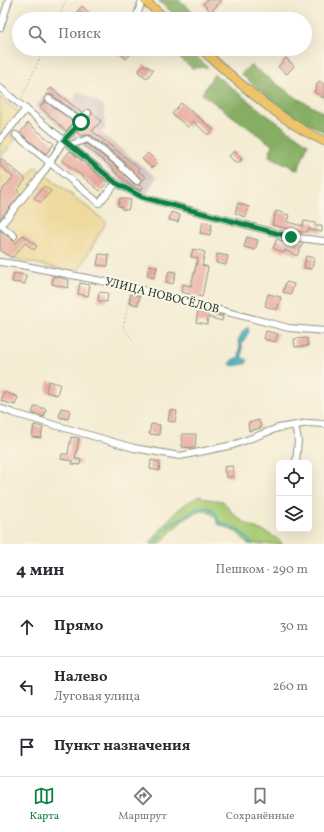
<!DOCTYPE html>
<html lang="ru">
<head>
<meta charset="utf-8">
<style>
	:root { --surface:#fff; --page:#f7f7f7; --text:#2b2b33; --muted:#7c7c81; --line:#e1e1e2; --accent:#0b8043 }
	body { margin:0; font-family:Vollkorn,serif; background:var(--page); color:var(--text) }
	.controls { position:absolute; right:12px; bottom:12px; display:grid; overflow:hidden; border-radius:6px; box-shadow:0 4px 16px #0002 }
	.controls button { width:36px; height:36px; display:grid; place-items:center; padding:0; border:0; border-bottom:1px solid var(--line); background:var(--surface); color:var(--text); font:20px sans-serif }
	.stop { position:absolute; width:12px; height:12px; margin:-9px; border:3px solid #0b8043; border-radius:50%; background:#fff }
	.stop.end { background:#0b8043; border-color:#fff; box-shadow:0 1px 4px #0008 }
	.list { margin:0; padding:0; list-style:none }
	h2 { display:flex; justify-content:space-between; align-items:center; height:52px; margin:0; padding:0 16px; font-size:17px }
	h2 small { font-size:13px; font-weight:400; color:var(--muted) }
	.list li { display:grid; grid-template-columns:26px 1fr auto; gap:12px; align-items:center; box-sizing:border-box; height:60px; padding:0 16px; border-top:1px solid var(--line) }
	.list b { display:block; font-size:15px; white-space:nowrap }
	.list p { margin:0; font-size:13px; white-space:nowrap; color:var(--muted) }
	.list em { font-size:13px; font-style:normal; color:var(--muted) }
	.icon { flex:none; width:22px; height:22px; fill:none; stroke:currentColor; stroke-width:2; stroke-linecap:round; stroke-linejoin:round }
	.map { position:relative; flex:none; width:324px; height:544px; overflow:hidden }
	.search { position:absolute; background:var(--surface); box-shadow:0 4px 16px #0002; left:12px; right:12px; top:12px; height:44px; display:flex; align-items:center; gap:10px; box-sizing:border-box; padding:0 14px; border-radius:22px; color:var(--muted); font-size:15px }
	.sheet { height:232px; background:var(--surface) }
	nav { display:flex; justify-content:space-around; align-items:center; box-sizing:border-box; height:56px; border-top:1px solid var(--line); background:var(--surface); font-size:11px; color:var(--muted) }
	nav a { display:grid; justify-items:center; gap:2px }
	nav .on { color:var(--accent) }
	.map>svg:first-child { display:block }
	.industrial { fill:#d1bfbf }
	.green { fill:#a9ca72; stroke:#648453 }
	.forest { fill:#86ae64; stroke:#52764c }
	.sand { fill:#eeda9e; stroke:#868c69 }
	.water { fill:#3fadbc; stroke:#2f7578 }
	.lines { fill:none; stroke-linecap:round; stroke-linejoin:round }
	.stream { stroke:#3fadbc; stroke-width:2 }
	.building { fill:#e9a89e }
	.minor-casing { stroke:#8a9484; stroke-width:8 }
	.major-casing { stroke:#8a9484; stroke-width:10 }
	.path { stroke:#8a9484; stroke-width:1; stroke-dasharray:1 3; stroke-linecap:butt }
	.minor { stroke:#fff; stroke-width:6 }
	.major { stroke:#efc469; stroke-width:8 }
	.route { stroke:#0b8043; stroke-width:5 }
	.labels { text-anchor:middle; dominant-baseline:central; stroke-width:4; stroke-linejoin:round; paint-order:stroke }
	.street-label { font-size:12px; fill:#1f3d34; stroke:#fcf5e5 }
</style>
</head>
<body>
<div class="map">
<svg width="324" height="544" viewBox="0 0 324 544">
	<rect width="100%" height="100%" fill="#fcf5e5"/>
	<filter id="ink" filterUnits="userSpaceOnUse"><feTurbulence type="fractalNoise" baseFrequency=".025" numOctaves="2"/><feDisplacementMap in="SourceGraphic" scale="8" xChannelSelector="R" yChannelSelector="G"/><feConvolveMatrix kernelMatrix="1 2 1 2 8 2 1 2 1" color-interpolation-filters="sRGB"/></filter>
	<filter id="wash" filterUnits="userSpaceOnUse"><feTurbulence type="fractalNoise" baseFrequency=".012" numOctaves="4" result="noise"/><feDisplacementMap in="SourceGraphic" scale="16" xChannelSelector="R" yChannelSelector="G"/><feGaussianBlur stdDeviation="0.9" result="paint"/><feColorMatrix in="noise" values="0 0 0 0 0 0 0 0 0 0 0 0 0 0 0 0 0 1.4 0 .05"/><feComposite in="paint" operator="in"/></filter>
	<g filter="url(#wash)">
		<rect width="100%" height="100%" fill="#f4ecd3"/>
		<polygon class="industrial" points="50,86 73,101 78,91 104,106 105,127 101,133 156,177 146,196 130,188 36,107"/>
		<path class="green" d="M199 496 207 499 223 501C230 511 238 519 249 525 261 531 274 534 283 544H248L238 533 218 524C217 522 216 518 214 516 199 499 169 533 160 544H150C166 522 174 509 199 496Z"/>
		<g class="forest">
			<polygon points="158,0 180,0 200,19 179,19"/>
			<polygon points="169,49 188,49 208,67 192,68"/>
			<polygon points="250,65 295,97 324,113 324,132 295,117 269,98 241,74"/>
			<polygon points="214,74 264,113 308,144 298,170 269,156 272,145 202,94"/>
		</g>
		<polygon class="sand" points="0,97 24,116 9,133 16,139 0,158 26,179 36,167 106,222 77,273 12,258 0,250"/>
		<polygon class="water" points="248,326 249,332 242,343 242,358 248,360 246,364 233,366 230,364 232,360 239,357 240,346 238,341 243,331"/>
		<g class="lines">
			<polyline class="stream" points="154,544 166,528 196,509 210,508 216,514 219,522 238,530 253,544"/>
		</g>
		<g id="blocks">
			<g class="building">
				<polygon points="207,0 222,0 211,12 203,4"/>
				<polygon points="82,6 91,14 87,19 83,19 76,13"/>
				<polygon points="114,49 127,49 132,53 126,59"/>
				<polygon points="286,58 294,66 287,74 278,67"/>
				<polygon points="144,64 153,70 147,78 138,72"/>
				<polygon points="319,81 324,84 324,98 314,92 317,87 316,86"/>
				<polygon points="51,88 82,113 80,116 52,95 48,95 46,93"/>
				<polygon points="45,101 74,122 66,131 40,107"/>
				<polygon points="181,103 213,129 208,135 193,121 188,127 172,114"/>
				<polygon points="92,113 101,121 92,131 135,165 139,169 138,171 146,177 141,182 140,178 123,160 91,135 87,135 81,136 77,132 84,125"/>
				<polygon points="28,123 54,144 46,154 20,133"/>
				<polygon points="87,144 117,167 134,184 139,185 143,187 141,191 130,185 113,170 114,169 84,145"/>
				<polygon points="70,151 107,182 100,191 62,160"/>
				<polygon points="234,151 242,159 237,164 229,156"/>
				<polygon points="148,153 157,162 152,168 142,159"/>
				<polygon points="0,158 26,179 17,190 21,194 0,219 0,193 13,177 0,166"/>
				<polygon points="44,186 51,191 41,203 34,198"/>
				<polygon points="120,198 131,200 128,210 121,209 122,207 118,206"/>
				<polygon points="238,203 249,207 245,217 235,213"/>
				<polygon points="276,211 289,215 287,222 303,226 304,221 315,223 315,226 322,226 322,232 310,230 311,229 309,228 307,232 301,232 272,225"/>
				<polygon points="171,212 180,215 178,222 169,220"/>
				<polygon points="203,222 212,224 210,235 200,233"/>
				<polygon points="0,230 16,243 23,235 37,246 34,250 25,243 12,258 0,250"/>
				<polygon points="247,237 258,240 255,250 244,247"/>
				<polygon points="277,239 294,246 296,242 303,243 297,256 285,250 284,253 273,248"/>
				<polygon points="193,249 205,252 202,265 208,267 202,297 181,292 183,284 191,286 198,258 191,257"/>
				<polygon points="99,254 109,255 108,266 97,265"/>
				<polygon points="217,254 228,256 226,265 216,263"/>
				<polygon points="306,256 314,258 312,269 304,268"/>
				<polygon points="149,265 157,267 154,278 147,276"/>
				<polygon points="169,271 176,272 173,284 166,282"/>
				<polygon points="14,273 26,275 25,284 12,282"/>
				<polygon points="53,276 69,280 68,288 52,284"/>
				<polygon points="286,282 294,284 291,294 283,292"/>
				<polygon points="80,283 90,285 88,296 78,294"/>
				<polygon points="99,292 108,293 107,302 98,301"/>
				<polygon points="131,294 140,296 138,305 129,303"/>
				<polygon points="268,294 281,297 277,310 265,306"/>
				<polygon points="198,311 223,316 222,321 208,317 207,324 196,322"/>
				<polygon points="266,331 278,334 275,342 264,339"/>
				<polygon points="307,338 308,346 295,347 294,339"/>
				<polygon points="48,381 60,384 57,395 46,392"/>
				<polygon points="4,392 18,397 15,405 1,401"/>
				<polygon points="35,406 46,409 44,417 32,413"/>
				<polygon points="61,408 70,410 68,419 59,417"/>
				<polygon points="170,410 177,411 175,422 168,421"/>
				<polygon points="259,420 261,428 249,431 248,423"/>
				<polygon points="151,424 160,425 159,435 149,434"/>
				<polygon points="34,425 43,427 41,438 32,437"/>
				<polygon points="182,434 196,434 195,448 182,447"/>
				<polygon points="71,437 79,438 75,459 81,460 80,465 72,464 73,461 61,459 62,454 68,454"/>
				<polygon points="151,460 160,462 159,471 150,469"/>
				<polygon points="233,466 233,477 226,477 224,467"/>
			</g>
		</g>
	</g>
	<g filter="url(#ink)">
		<use href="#blocks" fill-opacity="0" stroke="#8a9484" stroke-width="1"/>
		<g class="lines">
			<defs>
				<g id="minor">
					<polyline points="136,19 142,0"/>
					<polyline points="0,28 9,0"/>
					<polyline points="0,88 116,183 142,197 291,237 324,241"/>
					<polyline points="49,99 81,122"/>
					<polyline points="16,135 99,203 116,183"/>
					<polyline points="0,140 26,109"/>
					<polyline points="70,145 88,139 120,164 123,168 137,181"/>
					<polyline points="14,236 1,225 43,173 64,140 88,113"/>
					<polyline points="0,262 21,265 127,286 289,328 324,331"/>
					<polyline points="0,408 13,413 134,448 180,456 233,445 278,428 309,423 324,424"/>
					<polyline points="295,426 298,440 296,463"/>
				</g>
				<g id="major">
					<polyline points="144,0 166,19"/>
					<path d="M201 49C239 82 278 120 324 141"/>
				</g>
			</defs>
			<use href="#minor" class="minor-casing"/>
			<use href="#major" class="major-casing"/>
			<g class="path">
				<polyline points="58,19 66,0"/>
				<polyline points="22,97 44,49"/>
				<polyline points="130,294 123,327 133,340"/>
			</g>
			<use href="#minor" class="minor"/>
			<use href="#major" class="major"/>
		</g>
	</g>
	<g class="lines" filter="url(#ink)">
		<polyline class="route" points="81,122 64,140 116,183 142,197 291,237"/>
	</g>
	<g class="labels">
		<g class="street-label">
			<text transform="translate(162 296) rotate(14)">УЛИЦА НОВОСЁЛОВ</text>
		</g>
	</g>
</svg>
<div class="controls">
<button><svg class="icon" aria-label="locate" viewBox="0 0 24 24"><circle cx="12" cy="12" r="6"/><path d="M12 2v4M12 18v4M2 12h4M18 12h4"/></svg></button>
<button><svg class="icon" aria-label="layers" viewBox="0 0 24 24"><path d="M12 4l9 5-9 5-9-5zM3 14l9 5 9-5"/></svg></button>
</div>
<div class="stop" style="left:81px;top:122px"></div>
<div class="stop end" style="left:291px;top:237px"></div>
<div class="search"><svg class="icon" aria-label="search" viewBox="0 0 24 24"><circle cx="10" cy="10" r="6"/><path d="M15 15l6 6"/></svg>Поиск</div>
</div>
<section class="sheet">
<h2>4 мин<small>Пешком · 290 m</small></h2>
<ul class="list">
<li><svg class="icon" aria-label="ahead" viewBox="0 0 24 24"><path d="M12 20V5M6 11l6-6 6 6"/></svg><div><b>Прямо</b></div><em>30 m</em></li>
<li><svg class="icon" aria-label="left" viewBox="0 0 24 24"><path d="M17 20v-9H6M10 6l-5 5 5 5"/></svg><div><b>Налево</b><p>Луговая улица</p></div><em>260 m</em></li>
<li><svg class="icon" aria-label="arrive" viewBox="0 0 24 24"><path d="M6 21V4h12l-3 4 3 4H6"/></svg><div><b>Пункт назначения</b></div></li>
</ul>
</section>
<nav>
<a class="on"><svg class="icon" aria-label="map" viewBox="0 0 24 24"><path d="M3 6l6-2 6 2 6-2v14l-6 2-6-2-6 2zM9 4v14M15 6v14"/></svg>Карта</a>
<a><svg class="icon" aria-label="directions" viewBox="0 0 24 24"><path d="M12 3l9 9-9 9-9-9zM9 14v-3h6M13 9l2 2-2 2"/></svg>Маршрут</a>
<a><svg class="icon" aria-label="saved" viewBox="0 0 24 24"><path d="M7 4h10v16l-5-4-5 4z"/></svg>Сохранённые</a>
</nav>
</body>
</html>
